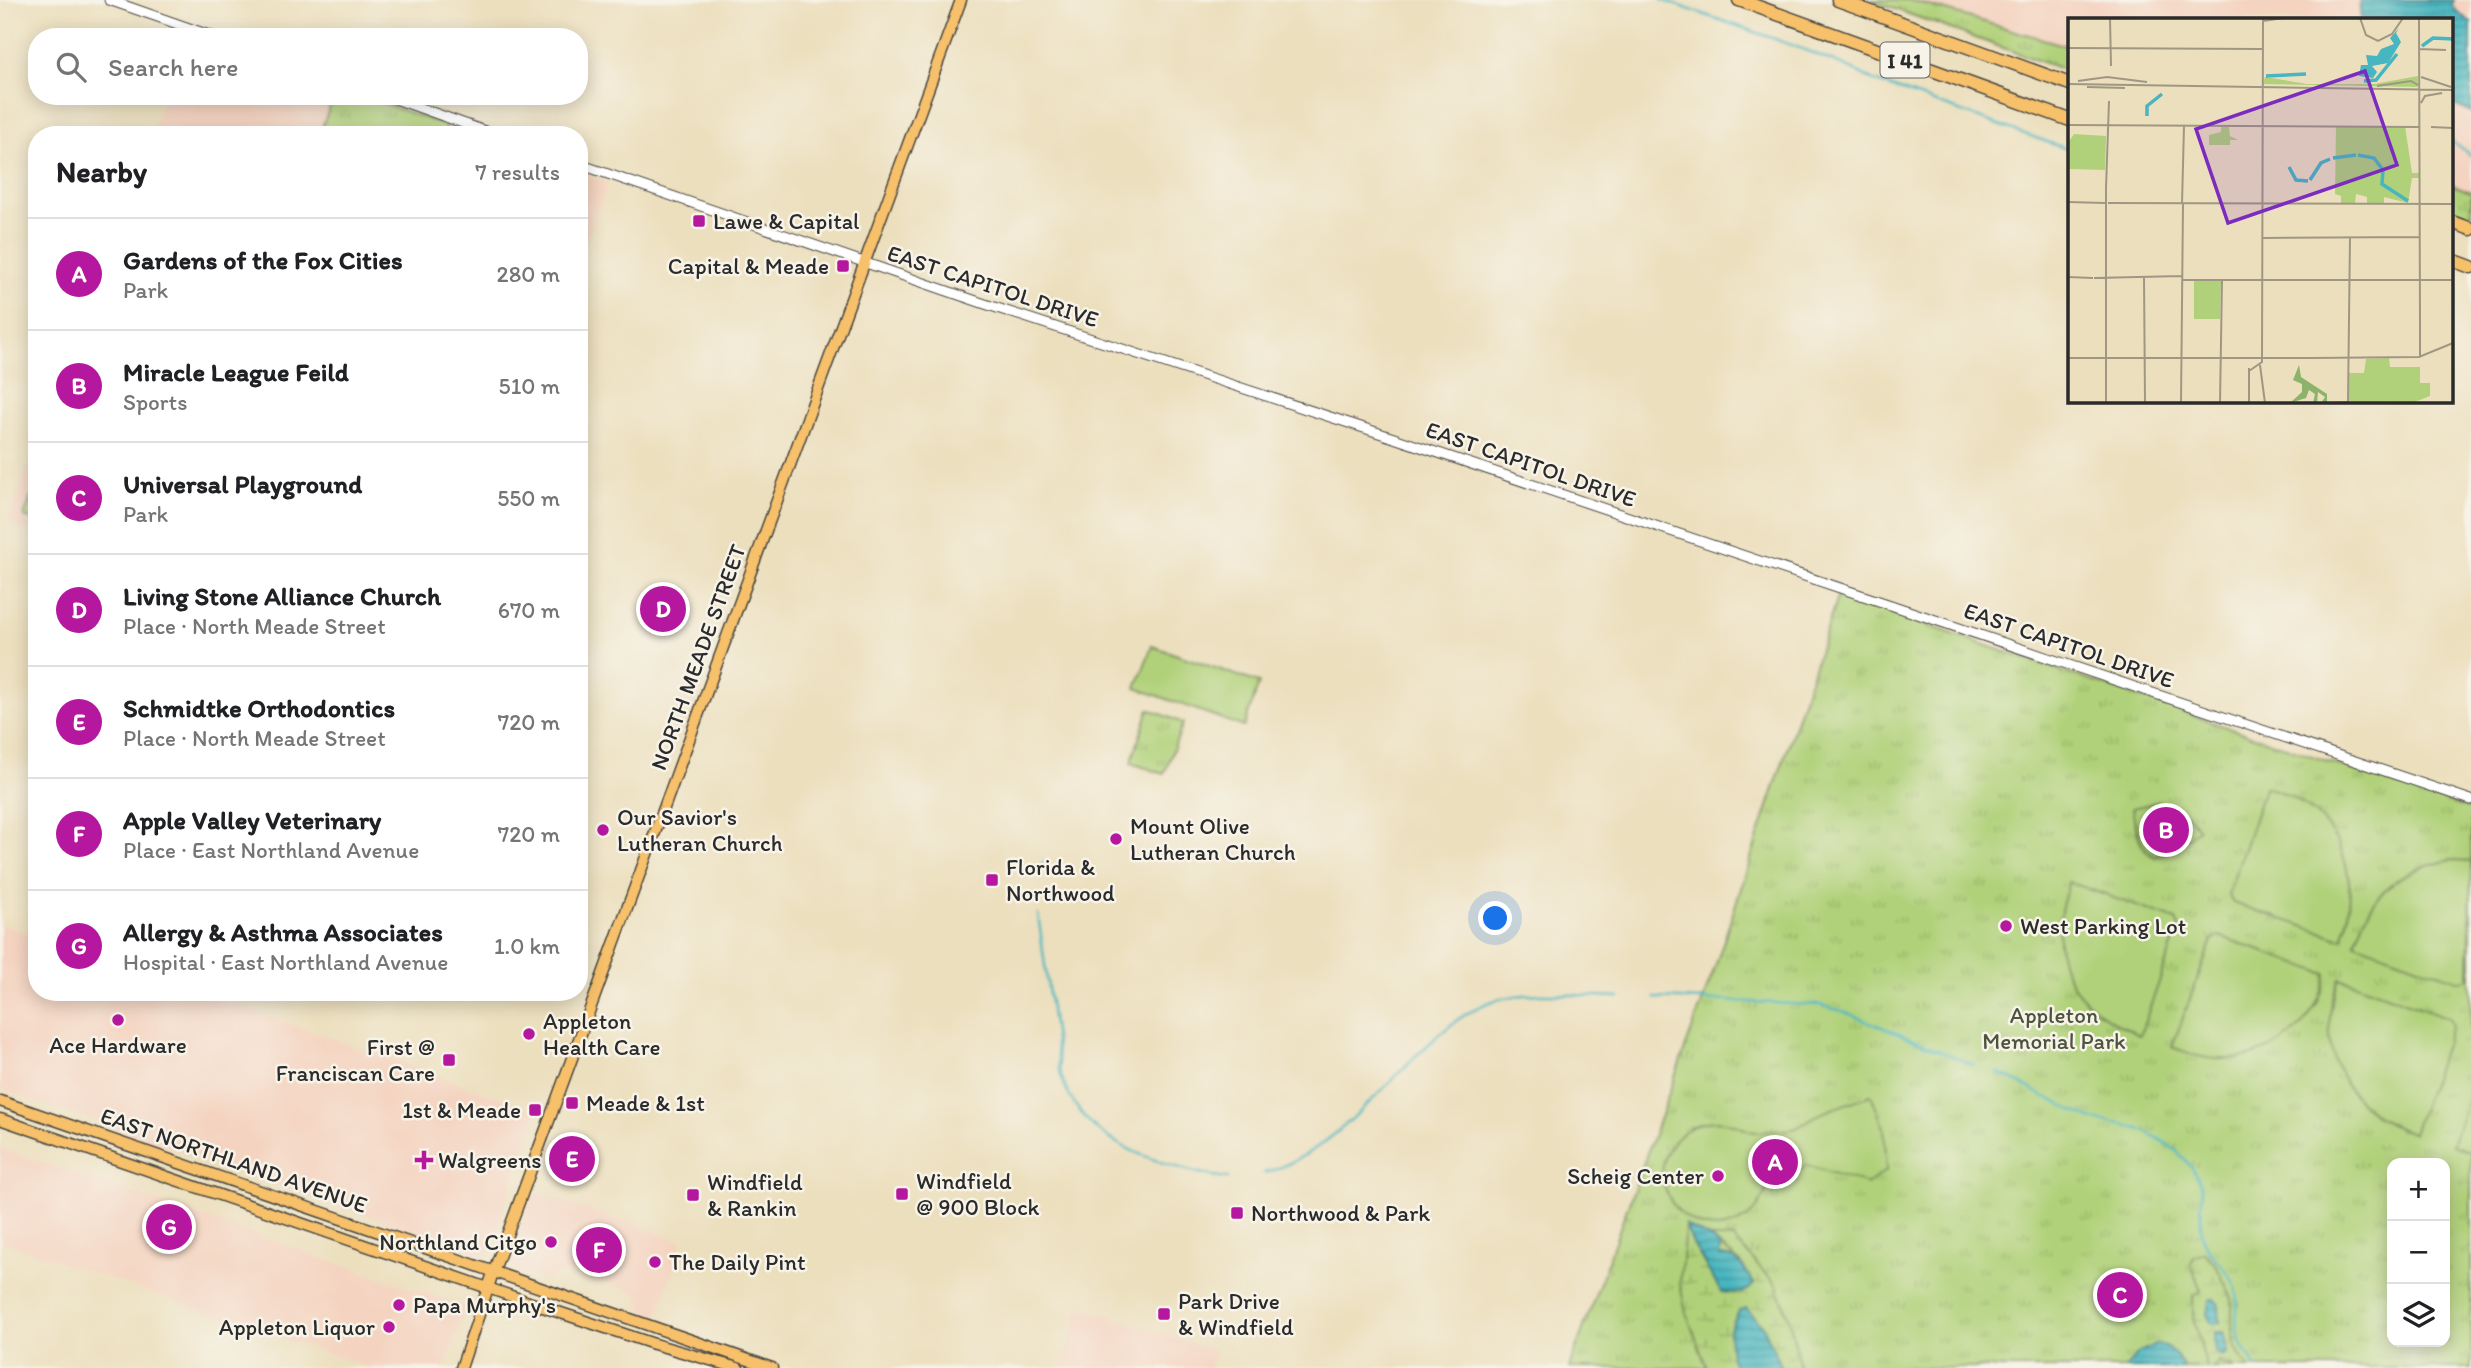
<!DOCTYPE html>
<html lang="en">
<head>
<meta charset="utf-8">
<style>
	:root { --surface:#fff; --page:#f2f2f2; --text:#202124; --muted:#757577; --line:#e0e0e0; --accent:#b5179e }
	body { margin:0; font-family:Itim,sans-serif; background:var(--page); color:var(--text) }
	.controls { position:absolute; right:21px; bottom:21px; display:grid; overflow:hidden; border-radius:14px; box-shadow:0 4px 18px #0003 }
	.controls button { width:63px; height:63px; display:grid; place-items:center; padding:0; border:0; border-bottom:2px solid var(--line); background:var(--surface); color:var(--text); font:35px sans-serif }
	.you { position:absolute; left:1496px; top:919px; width:24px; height:24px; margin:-18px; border:5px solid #fff; border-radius:50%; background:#1a73e8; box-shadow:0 0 0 10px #1a73e833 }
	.badge { display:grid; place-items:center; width:46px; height:46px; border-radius:50%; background:var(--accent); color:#fff; font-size:23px; font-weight:700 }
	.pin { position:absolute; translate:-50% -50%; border:4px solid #fff; box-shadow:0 2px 7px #0006 }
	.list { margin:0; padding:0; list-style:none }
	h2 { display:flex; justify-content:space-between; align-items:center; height:91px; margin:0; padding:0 28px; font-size:30px }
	h2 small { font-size:23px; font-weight:400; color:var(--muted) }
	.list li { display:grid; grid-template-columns:46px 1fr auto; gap:21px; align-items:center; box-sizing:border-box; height:112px; padding:0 28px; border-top:2px solid var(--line) }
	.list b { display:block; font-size:26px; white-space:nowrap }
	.list p { margin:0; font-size:23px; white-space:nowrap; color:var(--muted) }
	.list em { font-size:23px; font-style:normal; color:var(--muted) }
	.icon { flex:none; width:38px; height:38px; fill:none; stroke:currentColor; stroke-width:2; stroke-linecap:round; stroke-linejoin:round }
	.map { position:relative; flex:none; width:2471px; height:1368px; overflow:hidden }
	.search { position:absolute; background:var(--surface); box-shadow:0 4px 18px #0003; left:28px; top:28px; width:560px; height:77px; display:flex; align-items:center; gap:18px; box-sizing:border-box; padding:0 24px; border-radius:28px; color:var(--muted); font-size:26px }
	.panel { position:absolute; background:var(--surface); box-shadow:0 4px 18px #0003; left:28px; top:126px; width:560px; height:875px; border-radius:28px }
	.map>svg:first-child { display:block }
	.built { fill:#f4d3c0 }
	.grass { fill:url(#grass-tufts); stroke:#6e7e52; stroke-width:2; fill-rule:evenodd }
	.wetland { fill:url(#wetland-marsh); stroke:#6e7e52; stroke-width:2; fill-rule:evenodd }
	.garden { fill:#b0d179; stroke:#6e7e52; stroke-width:2 }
	.water { fill:url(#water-rules); stroke:#397076; stroke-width:2 }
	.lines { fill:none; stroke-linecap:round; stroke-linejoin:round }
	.stream { stroke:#47b6c0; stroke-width:2.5 }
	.minor-casing { stroke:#484641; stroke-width:11 }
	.major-casing { stroke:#484641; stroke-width:13 }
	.highway-casing { stroke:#484641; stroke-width:15 }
	.minor { stroke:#fff; stroke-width:9 }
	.major { stroke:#f7c06b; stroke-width:10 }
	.highway { stroke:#f7c06b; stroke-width:12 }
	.poi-dot { fill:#b5179e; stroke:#f7f3e8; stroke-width:2.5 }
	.labels { text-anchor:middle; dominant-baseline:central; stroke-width:5; stroke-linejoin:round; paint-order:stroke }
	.shield { fill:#f7f3e8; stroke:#686764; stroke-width:2 }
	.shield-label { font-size:21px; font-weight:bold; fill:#2b2b2b }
	.poi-label { font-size:23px; fill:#2b2b2b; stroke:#f7f3e8; text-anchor:start }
	.street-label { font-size:23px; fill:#2b2b2b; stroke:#f7f3e8 }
	.park-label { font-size:23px; fill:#4c543e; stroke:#f7f3e8 }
	.inset-river { fill:none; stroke:#47b6c0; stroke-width:3.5 }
	.inset-road { fill:none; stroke:#9f9783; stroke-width:2 }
	.view { fill:#7b2cbf; fill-opacity:0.15; stroke:#7b2cbf; stroke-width:3.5 }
	.inset-edge { fill:none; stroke:#2b2b2b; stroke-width:3.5 }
</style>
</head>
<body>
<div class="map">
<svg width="2471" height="1368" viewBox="0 0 2471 1368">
	<defs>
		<pattern id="grass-tufts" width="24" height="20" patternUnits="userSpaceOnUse" patternTransform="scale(1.75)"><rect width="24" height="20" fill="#b0d179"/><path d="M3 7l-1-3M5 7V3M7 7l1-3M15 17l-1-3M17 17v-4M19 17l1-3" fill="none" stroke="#98b469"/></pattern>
		<pattern id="wetland-marsh" width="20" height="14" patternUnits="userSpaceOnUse" patternTransform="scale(1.75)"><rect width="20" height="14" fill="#b0d179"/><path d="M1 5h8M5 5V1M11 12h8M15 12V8" fill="none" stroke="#98b469"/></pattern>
		<pattern id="water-rules" width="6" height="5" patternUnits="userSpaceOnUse" patternTransform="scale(1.75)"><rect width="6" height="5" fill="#47b6c0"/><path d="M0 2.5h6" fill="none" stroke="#3b949c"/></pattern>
	</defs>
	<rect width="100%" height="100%" fill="#f7f3e8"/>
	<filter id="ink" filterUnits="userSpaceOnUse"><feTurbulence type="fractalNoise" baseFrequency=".0143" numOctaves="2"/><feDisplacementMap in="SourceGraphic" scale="14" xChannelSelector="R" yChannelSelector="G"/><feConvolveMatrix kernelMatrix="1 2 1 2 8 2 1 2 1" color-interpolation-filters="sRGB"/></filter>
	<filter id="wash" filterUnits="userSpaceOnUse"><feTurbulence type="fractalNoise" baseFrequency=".00686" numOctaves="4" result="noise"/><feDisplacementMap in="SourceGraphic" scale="28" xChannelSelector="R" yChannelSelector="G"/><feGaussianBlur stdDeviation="1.57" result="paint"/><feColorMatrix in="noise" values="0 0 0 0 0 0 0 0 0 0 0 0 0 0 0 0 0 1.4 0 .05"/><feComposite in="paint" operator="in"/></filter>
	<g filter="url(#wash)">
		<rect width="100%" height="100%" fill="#ecdfbd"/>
		<g class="built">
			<polygon points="1909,0 2471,0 2471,192 2452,185 2452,19 2070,19 2070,47"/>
			<polygon points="165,96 334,96 319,135 150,135"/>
			<polygon points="579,172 608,182 579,260"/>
			<polygon points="37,443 37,534 13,526 9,518"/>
			<polygon points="0,924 37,937 37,992 200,992 537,1111 487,1257 0,1089"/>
			<polygon points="0,1148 466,1307 445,1368 369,1368 0,1241"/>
			<polygon points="532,1191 682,1241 657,1318 644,1313 639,1297 632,1291 571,1271 560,1273 547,1281 514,1269 509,1259"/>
			<polygon points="1080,1306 1212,1350 1215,1354 1210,1368 1062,1368"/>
		</g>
		<g class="grass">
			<polygon points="1870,0 1909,0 2067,46 2070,47 2070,72"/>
			<polygon points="334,96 362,96 447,126 444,135 319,135"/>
			<polygon points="2452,185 2471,192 2471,218 2452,211"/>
			<path d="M1838 595 2471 810V1368H1569L1716 964ZM2392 1163H2445V1342H2392Z"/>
			<polygon points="1149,709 1183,723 1164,774 1131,763"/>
		</g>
		<g class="wetland">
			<polygon points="1685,1225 1693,1244 1721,1291 1754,1284 1741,1263 1710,1238 1733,1238 1777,1286 1790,1322 1800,1368 1782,1368 1763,1326 1739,1311 1729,1332 1736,1368 1707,1368 1686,1312 1680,1284"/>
			<path d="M2205 1252 2216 1265 2232 1299V1334L2237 1351 2249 1368H2235L2219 1362 2214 1368H2207L2193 1317V1296L2201 1291 2191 1264 2194 1257ZM2221 1332C2227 1335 2229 1349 2226 1355L2214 1342 2215 1334Z"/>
		</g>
		<g class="garden">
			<polygon points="31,497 37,498 37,521 24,517"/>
			<polygon points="1152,646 1259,683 1244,727 1136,688"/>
			<path d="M2265 787C2335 805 2365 872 2342 939L2233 903 2228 895Z"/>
			<path d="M2159 802C2177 806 2188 813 2198 829L2179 846 2155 857C2139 850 2135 824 2132 808Z"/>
			<path d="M2452 860 2471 861 2469 978 2460 981 2355 943C2373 890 2397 870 2452 860Z"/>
			<path d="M2069 882 2176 920 2179 927 2140 1035C2068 1004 2042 959 2069 882Z"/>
			<path d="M2219 936 2326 974C2319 1024 2270 1061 2220 1059 2203 1059 2188 1053 2172 1047L2212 940Z"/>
			<path d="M2340 978 2449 1018 2452 1026 2413 1133C2344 1113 2311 1044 2340 978Z"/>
			<polygon points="2471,1092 2471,1152 2452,1145"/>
			<path d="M1871 1095 1884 1128 1887 1170 1867 1184 1806 1165 1804 1168 1775 1177C1764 1189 1763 1206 1749 1216 1688 1261 1625 1166 1690 1128 1704 1120 1722 1119 1736 1125 1744 1128 1747 1132 1756 1132 1768 1131 1781 1131 1793 1129 1802 1127 1808 1119 1816 1116 1833 1107 1853 1102 1871 1095Z"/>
		</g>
		<g class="water">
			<polygon points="2359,0 2454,0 2452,5 2455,10 2471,22 2471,112 2452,104 2452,19 2361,19"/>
			<path d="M1685 1225 1710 1238 1720 1246V1256C1739 1256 1745 1269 1754 1284 1744 1296 1735 1294 1721 1292L1693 1244Z"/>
			<polygon points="2214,1299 2219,1305 2220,1323 2212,1324 2207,1315 2209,1301"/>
			<polygon points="1746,1308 1763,1326 1782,1368 1736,1368 1731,1360 1729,1332 1739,1311"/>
			<polygon points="2223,1332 2228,1351 2222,1357 2216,1353 2214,1338 2216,1333"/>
			<path d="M2155 1344C2171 1345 2176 1354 2184 1368H2125L2138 1353Z"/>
		</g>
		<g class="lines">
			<g class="stream">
				<path d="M1662 0C1713 18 1764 34 1815 54 1835 63 1856 69 1874 81L2070 150"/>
				<polyline points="2452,142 2471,155"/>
				<polyline points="1041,865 1044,863"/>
				<path d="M1038 914 1059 1069C1074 1123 1114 1147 1164 1163 1186 1170 1206 1176 1228 1178"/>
				<polyline points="1655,998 1820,1005 1845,1012 1974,1065"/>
				<path d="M1997 1072C2028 1086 2056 1104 2088 1117 2100 1122 2112 1122 2125 1125 2152 1131 2184 1151 2197 1176 2208 1198 2196 1219 2203 1239 2210 1257 2226 1266 2234 1283 2242 1300 2233 1318 2238 1335 2241 1348 2252 1356 2255 1368"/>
				<path d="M1264 1173C1327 1155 1372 1098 1418 1054 1442 1032 1464 1010 1496 1000 1536 989 1578 996 1619 997"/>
			</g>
		</g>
	</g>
	<g filter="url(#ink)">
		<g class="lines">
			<defs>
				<g id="minor">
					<polyline points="109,0 215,37"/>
					<polyline points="387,96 496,135"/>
					<polyline points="579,164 985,304 1370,430 2471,800"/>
				</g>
				<g id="major">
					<polyline points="0,1101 772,1368"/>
					<polyline points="0,1119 540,1306 654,1344 738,1368"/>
					<polyline points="461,1368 493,1273 961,0"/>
				</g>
				<g id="highway">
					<polyline points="1739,0 2070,120"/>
					<polyline points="1838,0 2070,84"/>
					<polyline points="2452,222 2471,229"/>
					<polyline points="2452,260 2471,267"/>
				</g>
			</defs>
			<use href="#minor" class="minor-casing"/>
			<use href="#major" class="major-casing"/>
			<use href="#highway" class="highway-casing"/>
			<use href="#minor" class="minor"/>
			<use href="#major" class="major"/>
			<use href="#highway" class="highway"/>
		</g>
	</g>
	<g class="poi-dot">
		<rect x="692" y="214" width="14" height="14" rx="3.5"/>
		<rect x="836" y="259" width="14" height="14" rx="3.5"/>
		<circle cx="603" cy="830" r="7"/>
		<circle cx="1116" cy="839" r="7"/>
		<rect x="985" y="873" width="14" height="14" rx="3.5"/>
		<circle cx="2006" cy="926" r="7"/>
		<circle cx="118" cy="1020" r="7"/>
		<circle cx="529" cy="1034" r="7"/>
		<rect x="442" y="1053" width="14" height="14" rx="3.5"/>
		<rect x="565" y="1096" width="14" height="14" rx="3.5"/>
		<rect x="528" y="1103" width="14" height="14" rx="3.5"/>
		<path d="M420.5 1149.5h7v7h7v7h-7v7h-7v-7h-7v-7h7z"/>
		<circle cx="1718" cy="1176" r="7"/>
		<rect x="895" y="1187" width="14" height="14" rx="3.5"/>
		<rect x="686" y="1188" width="14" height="14" rx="3.5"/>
		<rect x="1230" y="1206" width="14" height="14" rx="3.5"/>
		<circle cx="551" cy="1242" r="7"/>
		<circle cx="655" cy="1262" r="7"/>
		<circle cx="399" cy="1305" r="7"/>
		<rect x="1157" y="1307" width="14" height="14" rx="3.5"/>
		<circle cx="389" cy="1327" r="7"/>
	</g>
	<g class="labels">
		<rect class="shield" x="1880.5" y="42.5" width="49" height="35" rx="5"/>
		<g class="shield-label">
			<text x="1905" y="60">I 41</text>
		</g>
		<g class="poi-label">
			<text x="713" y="221">Lawe &amp; Capital</text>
			<text x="829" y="266" text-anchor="end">Capital &amp; Meade</text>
			<text x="617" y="817">Our Savior's<tspan x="617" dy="26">Lutheran Church</tspan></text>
			<text x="1130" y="826">Mount Olive<tspan x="1130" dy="26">Lutheran Church</tspan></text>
			<text x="1006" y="867">Florida &amp;<tspan x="1006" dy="26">Northwood</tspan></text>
			<text x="2020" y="926">West Parking Lot</text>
			<text x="543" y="1021">Appleton<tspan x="543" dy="26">Health Care</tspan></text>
			<text x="118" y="1045" text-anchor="middle">Ace Hardware</text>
			<text x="435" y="1047" text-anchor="end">First @<tspan x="435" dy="26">Franciscan Care</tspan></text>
			<text x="586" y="1103">Meade &amp; 1st</text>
			<text x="521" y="1110" text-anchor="end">1st &amp; Meade</text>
			<text x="438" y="1160">Walgreens</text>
			<text x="1704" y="1176" text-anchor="end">Scheig Center</text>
			<text x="916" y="1181">Windfield<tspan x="916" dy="26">@ 900 Block</tspan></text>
			<text x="707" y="1182">Windfield<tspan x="707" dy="26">&amp; Rankin</tspan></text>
			<text x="1251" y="1213">Northwood &amp; Park</text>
			<text x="537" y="1242" text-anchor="end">Northland Citgo</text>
			<text x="669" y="1262">The Daily Pint</text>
			<text x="1178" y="1301">Park Drive<tspan x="1178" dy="26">&amp; Windfield</tspan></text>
			<text x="413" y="1305">Papa Murphy's</text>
			<text x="375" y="1327" text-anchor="end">Appleton Liquor</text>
		</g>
		<g class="street-label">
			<text transform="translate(993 286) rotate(18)">EAST CAPITOL DRIVE</text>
			<text transform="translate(1531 464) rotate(19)">EAST CAPITOL DRIVE</text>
			<text transform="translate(2069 645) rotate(19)">EAST CAPITOL DRIVE</text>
			<text transform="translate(698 657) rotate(-70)">NORTH MEADE STREET</text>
			<text transform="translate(234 1160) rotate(19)">EAST NORTHLAND AVENUE</text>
		</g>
		<g class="park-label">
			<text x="2054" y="1015">Appleton<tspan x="2054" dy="26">Memorial Park</tspan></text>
		</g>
	</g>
	<g transform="translate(2068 18)">
		<rect width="385" height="385" fill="#ecdfbd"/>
		<path d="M350 58V69L195 66 197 59 239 66H306ZM337 108 344 155H351V160H344L340 185 316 179V185H299V179L288 176 287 186H273V178L267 176 268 109ZM153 109H161L162 118 170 122H162V127H141V117L153 114ZM126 263H153L152 301H126Z" fill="#b0d179"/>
		<path d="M231 347 233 359 259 376V385H253L257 379 250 374 249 385H245L247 376 241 372 238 380 222 385 234 374V366L225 362Z" fill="#8cb369"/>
		<path d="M6 116 38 118 37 152 0 151V125ZM321 340 322 349H352V365H362V378L344 385H281V355H296L298 341Z" fill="#b0d179"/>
		<path d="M331 10 328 15 333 24 320 45 304 48 309 54 305 60 291 58 293 47H300L298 37 309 38 313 31 326 26 322 20Z" fill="#47b6c0"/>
		<path class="inset-river" d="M354 28 365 20 385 21M198 58 238 56M296 63 308 62 329 36M79 98V88L94 76M290 137 306 140 315 152 314 166 340 183M265 140 288 137M221 149 228 162 240 163M242 162 253 145 262 141"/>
		<path class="inset-road" d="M42 0 43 48M292 0 298 17 310 23 324 16 335 0M351 0 352 303M195 3 216 0M0 30 194 31M351 31 378 32M353 59 383 69M10 63 39 59 79 64M0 66 385 72M309 68 343 63 350 67M19 69 57 70M353 85 357 78 374 75M0 107 351 109M363 109 385 110M38 170 41 83M0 184 37 185M40 185 385 186M114 186 116 108M194 220 351 219M76 258 77 385M0 259 25 260M26 260 114 258M114 262H385M352 339V300M0 340H246M244 340 351 339 385 325M192 347 197 385M181 350V385M181 353 194 344 195 0M38 354V167M38 354V385M113 385 115 186M152 385 154 262M264 385 280 384 282 219"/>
		<path class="view" d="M297 53 329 147 160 205 128 111Z"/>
		<rect width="385" height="385" class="inset-edge"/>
	</g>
</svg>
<div class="controls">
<button>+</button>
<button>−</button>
<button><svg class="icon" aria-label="layers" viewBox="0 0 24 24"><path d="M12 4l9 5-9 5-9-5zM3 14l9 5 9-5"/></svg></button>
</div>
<div class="you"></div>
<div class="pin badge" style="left:1775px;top:1162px">A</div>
<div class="pin badge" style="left:2166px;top:830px">B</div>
<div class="pin badge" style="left:2120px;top:1295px">C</div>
<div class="pin badge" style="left:663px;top:609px">D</div>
<div class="pin badge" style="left:572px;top:1159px">E</div>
<div class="pin badge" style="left:599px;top:1250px">F</div>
<div class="pin badge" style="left:169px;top:1227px">G</div>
<div class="search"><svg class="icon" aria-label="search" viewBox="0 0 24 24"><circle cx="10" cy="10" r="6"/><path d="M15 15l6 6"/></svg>Search here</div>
<section class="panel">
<h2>Nearby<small>7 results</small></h2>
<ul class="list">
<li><span class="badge">A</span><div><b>Gardens of the Fox Cities</b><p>Park</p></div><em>280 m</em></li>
<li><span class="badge">B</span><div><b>Miracle League Feild</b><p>Sports</p></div><em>510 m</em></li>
<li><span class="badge">C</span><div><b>Universal Playground</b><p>Park</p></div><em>550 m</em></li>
<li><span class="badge">D</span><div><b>Living Stone Alliance Church</b><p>Place · North Meade Street</p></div><em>670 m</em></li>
<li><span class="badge">E</span><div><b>Schmidtke Orthodontics</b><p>Place · North Meade Street</p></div><em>720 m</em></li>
<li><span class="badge">F</span><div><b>Apple Valley Veterinary</b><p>Place · East Northland Avenue</p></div><em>720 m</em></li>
<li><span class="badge">G</span><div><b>Allergy &amp; Asthma Associates</b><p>Hospital · East Northland Avenue</p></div><em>1.0 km</em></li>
</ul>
</section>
</div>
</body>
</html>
